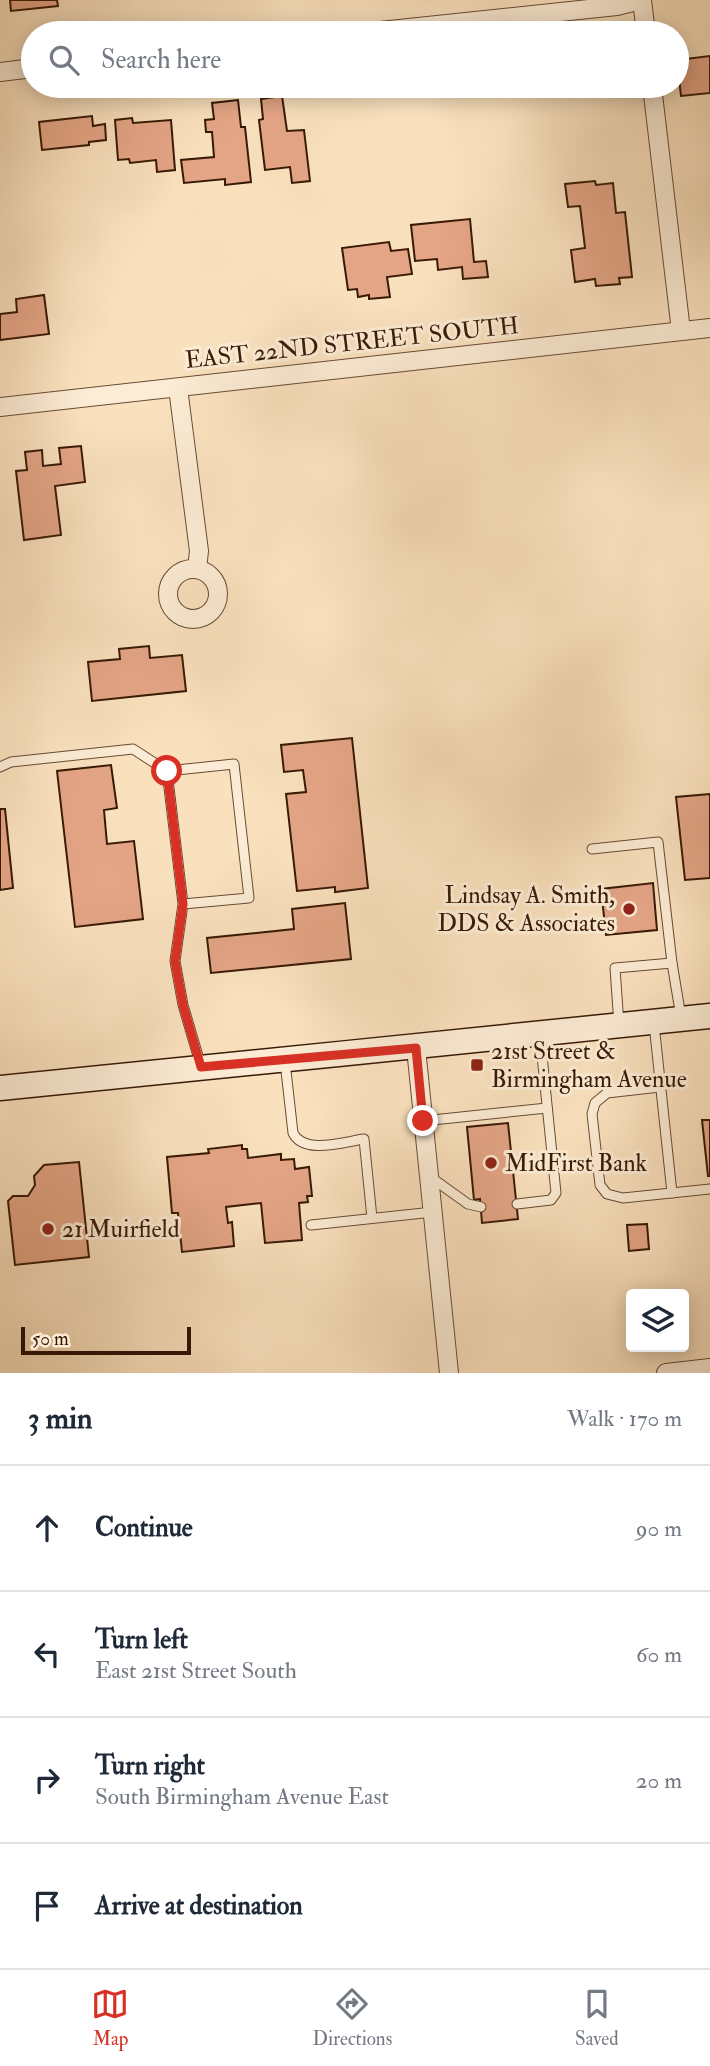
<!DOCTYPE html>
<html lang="en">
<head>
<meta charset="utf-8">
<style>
	:root { --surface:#fff; --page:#f6f6f7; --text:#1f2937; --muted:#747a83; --line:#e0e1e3; --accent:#d93025 }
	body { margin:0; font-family:"IM FELL Double Pica",serif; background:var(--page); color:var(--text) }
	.controls { position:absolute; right:21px; bottom:21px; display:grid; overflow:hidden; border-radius:7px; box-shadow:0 4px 18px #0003 }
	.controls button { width:63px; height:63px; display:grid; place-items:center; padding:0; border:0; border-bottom:2px solid var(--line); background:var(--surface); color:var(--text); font:35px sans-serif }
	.scale { position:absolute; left:21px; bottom:18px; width:170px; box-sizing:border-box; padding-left:7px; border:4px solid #381905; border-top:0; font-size:19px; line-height:24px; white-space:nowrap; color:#381905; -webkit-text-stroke:5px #fcecd5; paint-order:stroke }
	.stop { position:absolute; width:21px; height:21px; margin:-16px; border:5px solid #d93025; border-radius:50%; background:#fff }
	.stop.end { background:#d93025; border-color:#fff; box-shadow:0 2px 7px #0008 }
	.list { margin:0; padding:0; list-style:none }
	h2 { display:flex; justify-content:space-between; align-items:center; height:91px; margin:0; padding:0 28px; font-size:30px }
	h2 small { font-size:23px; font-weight:400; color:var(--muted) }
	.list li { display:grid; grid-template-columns:46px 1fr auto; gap:21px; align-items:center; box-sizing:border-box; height:126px; padding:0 28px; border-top:2px solid var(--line) }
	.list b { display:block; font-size:26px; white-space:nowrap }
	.list p { margin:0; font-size:23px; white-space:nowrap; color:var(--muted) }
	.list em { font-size:23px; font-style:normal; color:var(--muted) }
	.icon { flex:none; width:38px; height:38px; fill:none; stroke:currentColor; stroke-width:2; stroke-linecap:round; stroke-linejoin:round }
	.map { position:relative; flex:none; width:710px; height:1373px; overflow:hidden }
	.search { position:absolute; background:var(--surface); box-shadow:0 4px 18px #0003; left:21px; right:21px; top:21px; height:77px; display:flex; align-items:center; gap:18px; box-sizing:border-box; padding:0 24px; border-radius:38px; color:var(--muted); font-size:26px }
	.sheet { height:595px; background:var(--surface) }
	nav { display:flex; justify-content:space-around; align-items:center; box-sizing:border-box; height:98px; border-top:2px solid var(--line); background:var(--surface); font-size:19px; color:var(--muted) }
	nav a { display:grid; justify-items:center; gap:4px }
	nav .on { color:var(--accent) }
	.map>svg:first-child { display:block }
	.building { fill:#e4a586; stroke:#381905; stroke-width:2 }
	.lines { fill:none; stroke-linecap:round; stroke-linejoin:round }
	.service-casing { stroke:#684b33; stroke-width:11 }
	.minor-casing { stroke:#684b33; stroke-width:20 }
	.secondary-casing { stroke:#381905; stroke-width:27 }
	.service { stroke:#fcecd5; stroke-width:9 }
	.minor { stroke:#fcecd5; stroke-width:18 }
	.secondary { stroke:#fcecd5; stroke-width:24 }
	.route { stroke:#d93025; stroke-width:9 }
	.poi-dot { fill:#8f2418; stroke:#fcecd5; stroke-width:2.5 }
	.labels { text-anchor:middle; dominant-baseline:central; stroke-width:6; stroke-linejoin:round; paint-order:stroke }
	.street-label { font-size:24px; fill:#381905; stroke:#fcecd5 }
	.poi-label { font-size:24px; fill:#381905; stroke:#fcecd5; text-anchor:start }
</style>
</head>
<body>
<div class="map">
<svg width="710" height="1373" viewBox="0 0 710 1373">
	<rect width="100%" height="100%" fill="#fae1be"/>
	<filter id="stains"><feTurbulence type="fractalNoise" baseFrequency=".00286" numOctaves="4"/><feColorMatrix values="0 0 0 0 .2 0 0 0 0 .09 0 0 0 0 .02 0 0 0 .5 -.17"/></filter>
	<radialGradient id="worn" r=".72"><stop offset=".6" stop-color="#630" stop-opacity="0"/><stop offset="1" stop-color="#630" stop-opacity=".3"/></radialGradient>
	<g class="building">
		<polygon points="10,0 57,0 58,6 11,11"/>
		<polygon points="710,56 710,93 681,96 677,60"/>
		<polygon points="282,96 287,131 304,130 310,181 292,183 290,167 265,170 259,120 263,119 261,99"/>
		<polygon points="238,100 241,127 245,127 251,182 225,185 225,179 184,183 181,160 214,157 212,132 206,132 205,120 214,119 212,103"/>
		<polygon points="92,116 93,126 105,124 106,140 89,142 89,145 42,150 39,122"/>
		<polygon points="132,118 133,123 171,120 175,170 157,172 156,160 130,163 129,159 118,160 115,120"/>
		<polygon points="595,181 596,185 613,183 616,213 625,212 632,277 619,278 620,284 596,286 595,279 575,282 571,250 585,248 580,206 568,207 565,184"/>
		<polygon points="470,219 474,262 486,261 488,277 463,279 462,267 438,270 437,259 415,261 411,225"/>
		<polygon points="389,242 391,251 408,249 412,274 387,277 390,297 369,299 369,295 358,297 357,289 348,290 342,248"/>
		<polygon points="44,295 49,334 0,340 0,314 17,312 16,299"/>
		<polygon points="81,446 85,482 55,486 61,535 24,540 16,471 27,470 25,452 42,450 43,466 61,464 59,448"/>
		<polygon points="149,646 150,658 182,655 186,691 92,701 88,662 120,659 119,649"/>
		<polygon points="352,738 368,888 335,892 335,887 297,891 286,794 306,792 303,770 284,772 281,745"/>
		<polygon points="111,765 117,808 104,810 107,844 134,841 143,919 75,927 57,771"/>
		<polygon points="710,794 710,878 685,880 676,797"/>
		<polygon points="0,809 5,809 13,888 0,890"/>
		<polygon points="653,883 657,930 606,935 601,889"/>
		<polygon points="345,903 351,959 211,973 207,938 294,929 292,909"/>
		<polygon points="702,1120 710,1120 710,1176 708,1176"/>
		<polygon points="508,1123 518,1219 482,1223 480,1199 474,1200 467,1127"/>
		<polygon points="242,1145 242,1149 247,1149 248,1158 281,1154 281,1160 294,1159 295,1169 309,1167 312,1196 307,1196 308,1202 299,1203 302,1240 265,1243 261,1203 226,1207 228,1223 232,1222 234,1246 182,1252 178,1213 172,1213 167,1157 209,1153 208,1149"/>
		<polygon points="79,1162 89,1257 15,1265 8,1201 13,1196 28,1196 35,1185 34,1176 44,1165"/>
		<polygon points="647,1224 649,1249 629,1251 627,1225"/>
	</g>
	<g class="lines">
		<defs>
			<g id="service">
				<polyline points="0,767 11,762 133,749 167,771"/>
				<polyline points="592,849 658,842 672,963 681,1017"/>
				<polyline points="183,904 249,898 234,764 167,771 183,904 175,961 183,1005 201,1066"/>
				<polyline points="654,1024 672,1193"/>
				<polyline points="619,1025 615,968 672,963"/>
				<path d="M285 1062 293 1133C304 1155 343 1142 364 1139L372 1218"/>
				<polyline points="660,1087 607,1093 595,1103 592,1114 600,1185 607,1194 623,1198 710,1189"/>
				<polyline points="423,1121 547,1108"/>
				<polyline points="429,1176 468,1204 481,1207"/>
				<polyline points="517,1204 551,1200 556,1193 540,1036"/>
				<polyline points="311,1225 433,1212"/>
			</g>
			<g id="minor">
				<polyline points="642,0 646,33"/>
				<polyline points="361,33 617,6 641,0"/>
				<polyline points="0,72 33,68"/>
				<polyline points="652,86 681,331"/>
				<polyline points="178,388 199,551 197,569"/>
				<polyline points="0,407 710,328"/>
				<circle cx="193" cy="594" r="25"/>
				<polyline points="416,1048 449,1373"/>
				<polyline points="666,1373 710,1368"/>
			</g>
			<path id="secondary" d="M0 1088C237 1063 473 1042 710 1016"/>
		</defs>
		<use href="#service" class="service-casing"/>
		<use href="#minor" class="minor-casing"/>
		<use href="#secondary" class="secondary-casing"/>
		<use href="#service" class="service"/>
		<use href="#minor" class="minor"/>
		<use href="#secondary" class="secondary"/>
	</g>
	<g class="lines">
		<polyline class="route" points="167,771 183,904 175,961 183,1005 201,1067 416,1048 423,1121"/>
	</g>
	<g class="poi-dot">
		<circle cx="629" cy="909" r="7"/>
		<rect x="470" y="1058" width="14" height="14" rx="3.5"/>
		<circle cx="491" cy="1163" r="7"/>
		<circle cx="48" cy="1229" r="7"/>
	</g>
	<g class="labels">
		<g class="street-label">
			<text transform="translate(352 343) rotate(-6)">EAST 22ND STREET SOUTH</text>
		</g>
		<g class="poi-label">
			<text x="615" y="895" text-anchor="end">Lindsay A. Smith,<tspan x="615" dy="28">DDS &amp; Associates</tspan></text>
			<text x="491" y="1051">21st Street &amp;<tspan x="491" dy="28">Birmingham Avenue</tspan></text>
			<text x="505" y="1163">MidFirst Bank</text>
			<text x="62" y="1229">21 Muirfield</text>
		</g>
	</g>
	<rect width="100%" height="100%" filter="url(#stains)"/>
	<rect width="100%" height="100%" fill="url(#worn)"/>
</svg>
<div class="controls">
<button><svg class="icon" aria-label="layers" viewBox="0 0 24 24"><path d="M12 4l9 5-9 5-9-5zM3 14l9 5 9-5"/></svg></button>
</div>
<div class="scale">50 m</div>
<div class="stop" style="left:167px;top:771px"></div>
<div class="stop end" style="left:423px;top:1121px"></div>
<div class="search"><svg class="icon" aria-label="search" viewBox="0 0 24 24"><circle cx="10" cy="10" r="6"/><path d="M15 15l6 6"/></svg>Search here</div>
</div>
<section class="sheet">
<h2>3 min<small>Walk · 170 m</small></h2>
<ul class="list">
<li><svg class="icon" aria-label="ahead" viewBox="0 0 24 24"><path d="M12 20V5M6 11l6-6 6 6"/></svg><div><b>Continue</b></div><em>90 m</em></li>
<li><svg class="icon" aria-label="left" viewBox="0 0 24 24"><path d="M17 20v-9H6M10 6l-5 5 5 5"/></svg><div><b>Turn left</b><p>East 21st Street South</p></div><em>60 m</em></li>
<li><svg class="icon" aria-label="right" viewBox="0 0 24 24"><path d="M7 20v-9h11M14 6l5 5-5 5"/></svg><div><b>Turn right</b><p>South Birmingham Avenue East</p></div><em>20 m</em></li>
<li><svg class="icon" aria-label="arrive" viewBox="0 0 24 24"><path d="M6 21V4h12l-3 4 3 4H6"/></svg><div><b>Arrive at destination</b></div></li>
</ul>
</section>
<nav>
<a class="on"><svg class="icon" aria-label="map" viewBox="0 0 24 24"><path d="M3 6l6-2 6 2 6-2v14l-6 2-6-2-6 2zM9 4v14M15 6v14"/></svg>Map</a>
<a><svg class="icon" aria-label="directions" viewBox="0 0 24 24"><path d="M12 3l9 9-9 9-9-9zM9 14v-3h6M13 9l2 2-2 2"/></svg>Directions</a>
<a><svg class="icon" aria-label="saved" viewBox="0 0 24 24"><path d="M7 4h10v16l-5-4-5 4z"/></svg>Saved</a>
</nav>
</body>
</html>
